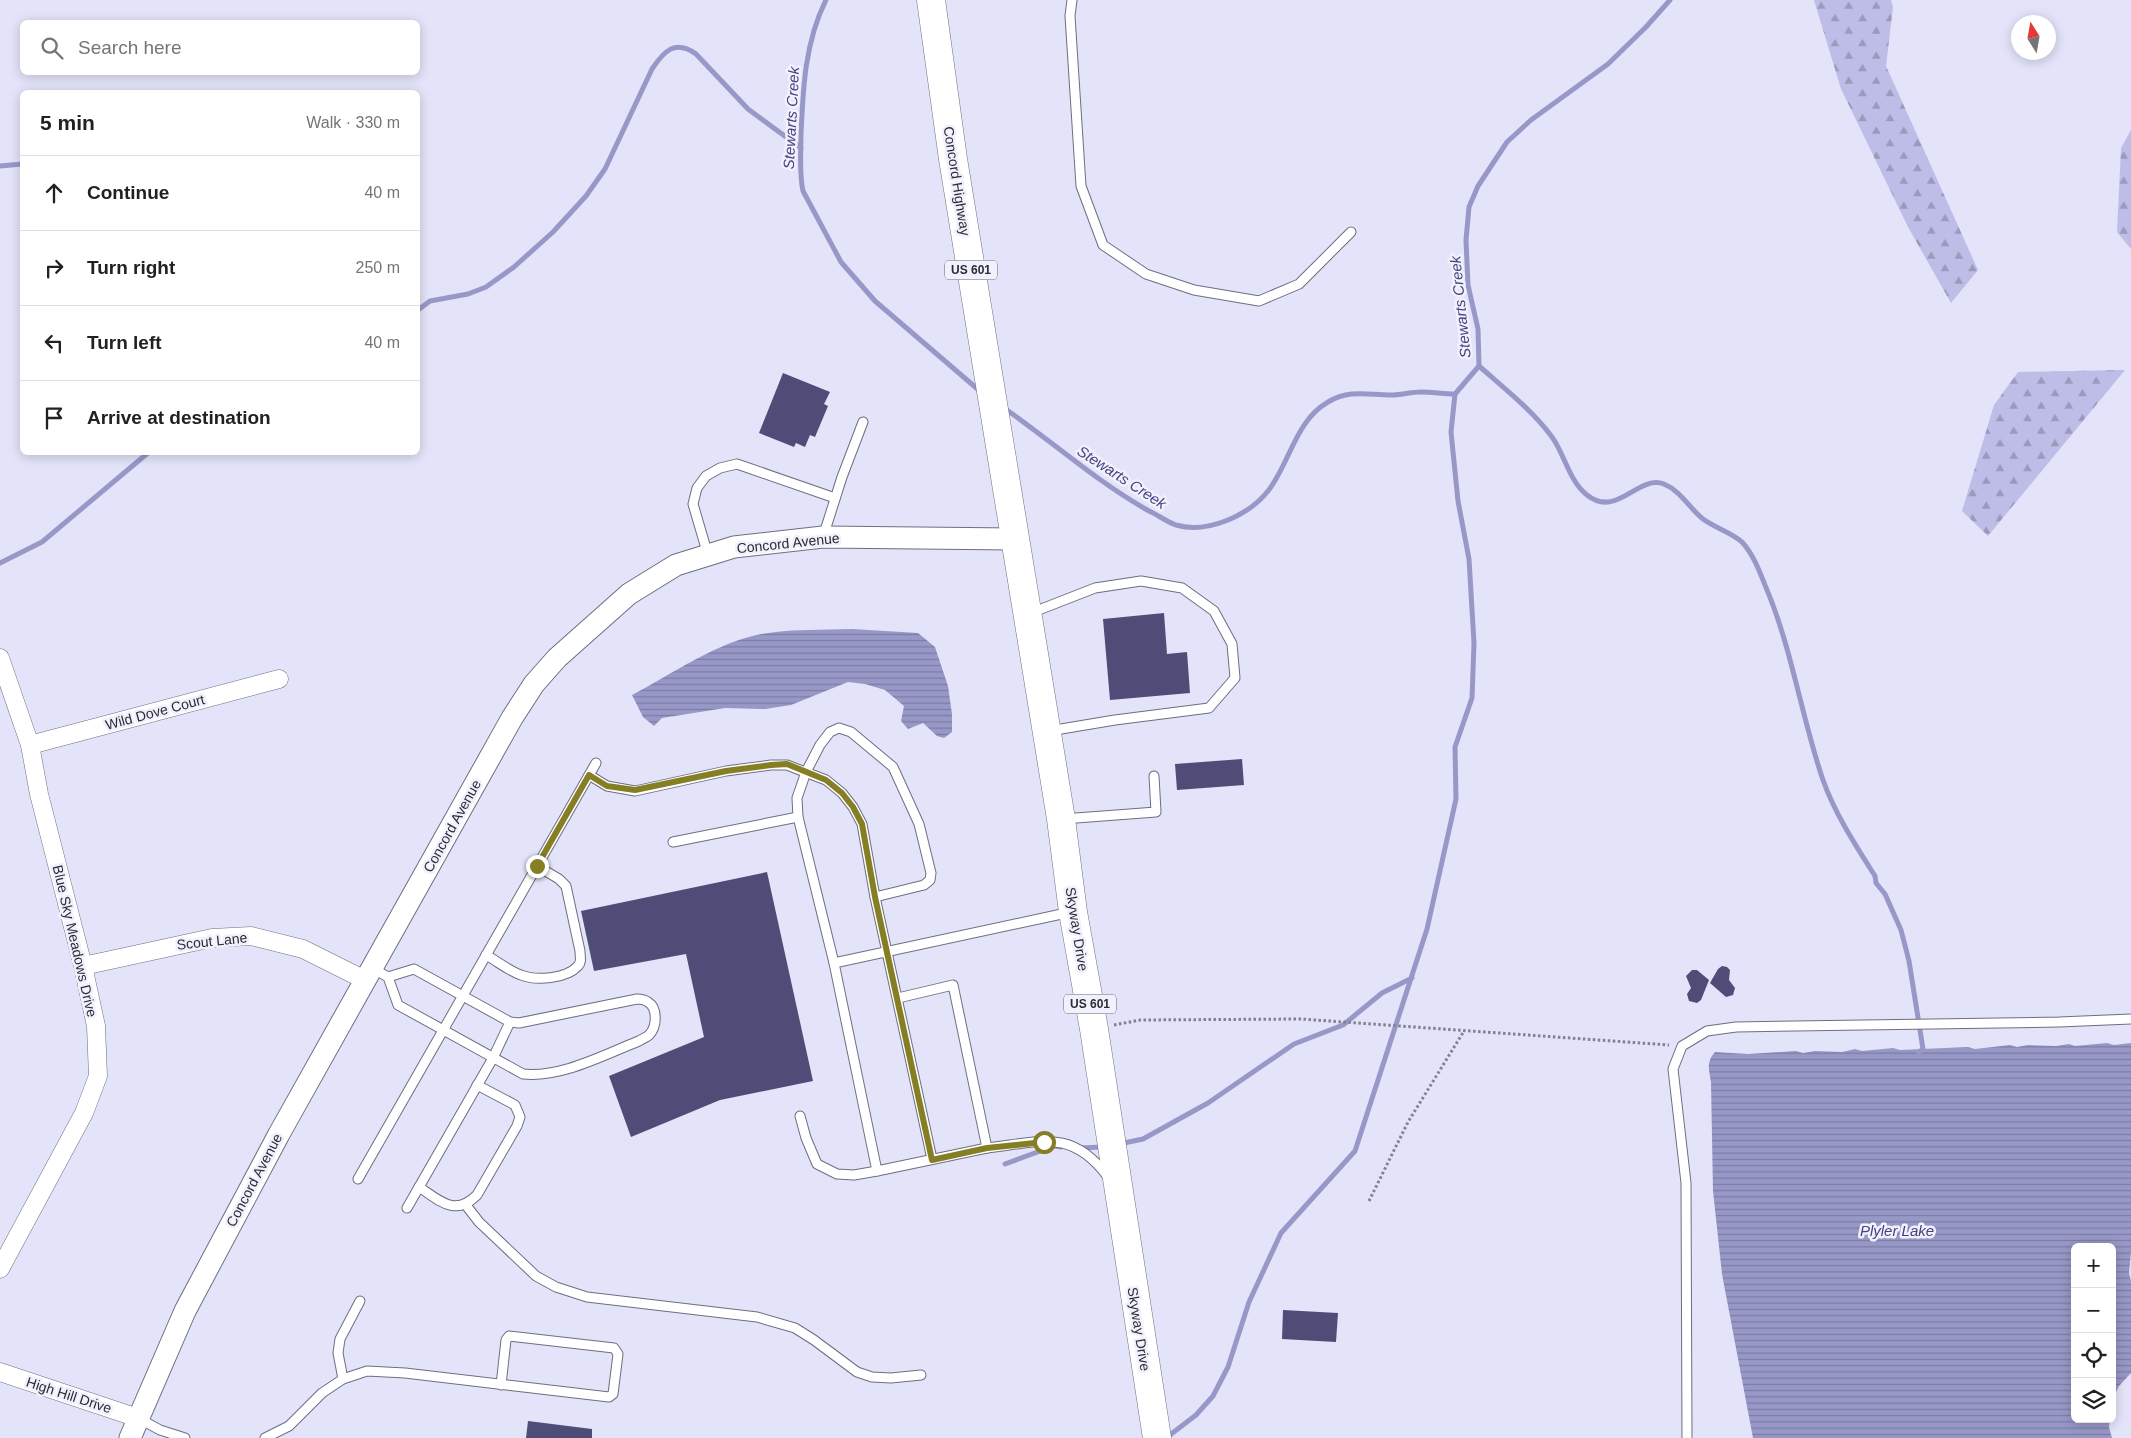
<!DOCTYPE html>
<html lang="en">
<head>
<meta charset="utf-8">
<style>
	:root { --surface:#fff; --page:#f6f6f6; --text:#202124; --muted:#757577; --line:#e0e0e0 }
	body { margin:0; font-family:Helvetica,sans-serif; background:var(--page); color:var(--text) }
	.controls { position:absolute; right:15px; bottom:15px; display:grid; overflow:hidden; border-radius:8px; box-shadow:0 2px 12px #0003 }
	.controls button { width:45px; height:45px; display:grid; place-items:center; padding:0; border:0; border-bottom:1px solid var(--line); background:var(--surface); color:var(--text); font:25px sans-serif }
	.compass { position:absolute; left:2011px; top:15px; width:45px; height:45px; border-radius:50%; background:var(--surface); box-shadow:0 2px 12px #0003; rotate:349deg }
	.stop { position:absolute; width:15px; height:15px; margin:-11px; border:4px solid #867e25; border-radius:50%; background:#fff }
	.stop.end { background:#867e25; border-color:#fff; box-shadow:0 1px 5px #0008 }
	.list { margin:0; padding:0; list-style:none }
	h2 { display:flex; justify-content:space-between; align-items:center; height:65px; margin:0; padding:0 20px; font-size:21px }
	h2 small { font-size:16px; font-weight:400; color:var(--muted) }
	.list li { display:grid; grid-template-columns:32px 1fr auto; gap:15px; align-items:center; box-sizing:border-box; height:75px; padding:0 20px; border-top:1px solid var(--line) }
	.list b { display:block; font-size:19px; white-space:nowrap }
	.list em { font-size:16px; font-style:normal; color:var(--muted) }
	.icon { flex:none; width:28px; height:28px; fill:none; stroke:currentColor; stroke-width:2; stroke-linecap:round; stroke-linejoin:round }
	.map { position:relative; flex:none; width:2131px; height:1438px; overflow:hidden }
	.search { position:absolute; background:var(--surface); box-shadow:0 2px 12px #0003; left:20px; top:20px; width:400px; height:55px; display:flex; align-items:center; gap:12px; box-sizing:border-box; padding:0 18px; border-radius:8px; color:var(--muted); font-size:19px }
	.panel { position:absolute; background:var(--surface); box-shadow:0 2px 12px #0003; left:20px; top:90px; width:400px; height:365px; border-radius:8px }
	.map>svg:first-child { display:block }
	.forest { fill:url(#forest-firs) }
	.water { fill:url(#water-rules) }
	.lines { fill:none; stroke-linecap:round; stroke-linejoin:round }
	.stream { stroke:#9898c8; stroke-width:5 }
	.building { fill:#4f4d78 }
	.service-casing { stroke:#6e6e81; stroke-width:11 }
	.minor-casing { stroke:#6e6e81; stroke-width:19 }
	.tertiary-casing { stroke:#6e6e81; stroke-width:23 }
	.trunk-casing { stroke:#6e6e81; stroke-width:29 }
	.path { stroke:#818190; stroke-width:3; stroke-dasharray:2.5 2.5; stroke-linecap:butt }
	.service { stroke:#fff; stroke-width:9 }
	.minor { stroke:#fff; stroke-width:18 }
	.tertiary { stroke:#fff; stroke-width:21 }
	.trunk { stroke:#fff; stroke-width:28 }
	.route { stroke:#867e25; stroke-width:6 }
	.labels { text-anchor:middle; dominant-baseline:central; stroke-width:5; stroke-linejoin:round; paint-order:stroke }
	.shield { fill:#f1f1fe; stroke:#666670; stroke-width:1 }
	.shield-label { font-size:12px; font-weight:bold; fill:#2b2b33 }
	.street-label { font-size:14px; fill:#2b2b33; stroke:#f1f1fe }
	.water-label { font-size:15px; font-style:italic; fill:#45417e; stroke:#f1f1fe }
</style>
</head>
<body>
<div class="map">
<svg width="2131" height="1438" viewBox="0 0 2131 1438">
	<defs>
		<pattern id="forest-firs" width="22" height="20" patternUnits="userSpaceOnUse" patternTransform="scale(1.25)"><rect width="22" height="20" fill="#bdbde8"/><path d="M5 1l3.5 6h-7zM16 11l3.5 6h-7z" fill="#9a9abd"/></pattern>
		<pattern id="water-rules" width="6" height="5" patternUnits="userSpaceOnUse" patternTransform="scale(1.25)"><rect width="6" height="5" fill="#9898c8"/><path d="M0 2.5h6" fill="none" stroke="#7c7ca3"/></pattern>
	</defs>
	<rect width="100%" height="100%" fill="#e3e3f9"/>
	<g class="forest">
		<polygon points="1814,0 1891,0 1893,7 1886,66 1978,270 1951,303 1908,227 1841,89"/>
		<polygon points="2131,130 2131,249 2117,232 2121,148"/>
		<polygon points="2125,370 1988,536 1962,511 1994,405 2018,372"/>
	</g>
	<g class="water">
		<path d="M852 629 918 633 935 647 948 686 952 714V732L944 738 937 736 923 723 908 729 901 721 904 706 885 690 865 684 848 682 791 705 765 709 725 708 662 718 654 726 643 717 632 695C673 674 721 639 768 633 795 629 824 630 852 629Z"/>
		<path d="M2107 1043 2114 1045 2131 1043V1252L2129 1273 2131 1281V1373L2119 1386 2112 1400V1247H2075V1419H2110L2109 1427 2112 1438H1753L1722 1274 1713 1191 1711 1082C1709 1070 1706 1062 1715 1052L1748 1054 1796 1051 1803 1053 1815 1051 1842 1052 1855 1049 1862 1051 1893 1048 1900 1050 1968 1047 1975 1049 2010 1045 2017 1047 2028 1045 2056 1046 2069 1044 2075 1046Z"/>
	</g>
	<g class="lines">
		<g class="stream">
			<path d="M826 0C805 42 803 88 801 134 801 153 799 173 803 191L841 262 875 301 981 392"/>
			<polyline points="0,166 22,164"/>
			<path d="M418 310 430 301 468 294 486 287 514 267 553 232 586 196 605 169 652 69C664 51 675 39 696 54L748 109 801 148"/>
			<path d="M1479 366C1504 388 1532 410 1552 437 1565 455 1569 481 1587 495 1617 519 1638 474 1664 484 1681 491 1689 508 1703 519 1715 528 1731 532 1742 542 1753 554 1759 570 1765 585 1792 648 1801 716 1823 780 1835 814 1856 846 1875 876L1876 883 1885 894 1901 930 1909 961 1923 1049 1919 1052"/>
			<path d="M1004 408C1053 442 1097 482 1149 511 1158 515 1167 522 1176 525 1207 534 1248 516 1268 491 1290 463 1295 421 1328 402 1350 389 1368 395 1391 395 1401 395 1411 392 1421 392 1432 392 1444 394 1455 394L1479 366 1478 329 1468 285 1466 240 1469 207 1478 186 1507 142 1531 120 1608 64 1646 27 1670 0"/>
			<polyline points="0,563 42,542 149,452"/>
			<polyline points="1119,1144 1143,1139 1208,1103 1294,1044 1343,1025 1382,993 1412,978"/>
			<polyline points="1080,1148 1103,1147"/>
			<polyline points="1005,1164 1054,1146 1061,1147"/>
			<polyline points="1166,1438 1196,1415 1213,1396 1228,1367 1249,1302 1281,1233 1355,1151 1427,929 1456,799 1455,747 1472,698 1474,643 1469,559 1458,501 1451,432 1455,394"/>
		</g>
	</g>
	<g class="building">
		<polygon points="783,373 830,392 824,404 828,406 815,437 810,435 805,447 796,443 794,447 759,433"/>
		<polygon points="1164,613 1167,654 1187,652 1190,693 1110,700 1103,619"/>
		<polygon points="1242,759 1244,785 1177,790 1175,764"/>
		<polygon points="767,872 813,1081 720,1100 631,1137 609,1076 704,1037 686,954 594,971 581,911"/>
		<polygon points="1722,966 1727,967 1730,970 1729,980 1735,988 1733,995 1726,997 1710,983 1718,969"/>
		<polygon points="1692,970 1697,970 1709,980 1701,1000 1697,1003 1689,1001 1687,994 1691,988 1686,976"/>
		<polygon points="1283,1310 1338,1313 1336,1342 1282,1339"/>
		<polygon points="528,1421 592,1429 592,1438 526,1438"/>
	</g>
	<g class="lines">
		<defs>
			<g id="service">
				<polyline points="1072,0 1070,16 1081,186 1103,245 1146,274 1194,290 1259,301 1299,284 1351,232"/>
				<polyline points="823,537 842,477 863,422"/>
				<polyline points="708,555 693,504 697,488 706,476 720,468 737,464 835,498"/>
				<polyline points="1031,613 1095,588 1141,581 1182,588 1214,611 1232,644 1235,678 1209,708 1115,720 1049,731"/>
				<polyline points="589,775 607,786 635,791 726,771 771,765 787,765 826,780 842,793 853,807 862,824 875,897"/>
				<polyline points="1063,819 1156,812 1154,776"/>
				<polyline points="673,842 798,817"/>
				<path d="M486 955C497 961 509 971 521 975 536 981 566 979 578 966 582 962 580 957 580 951L566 886 559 879 537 866"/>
				<polyline points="834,963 798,817 797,798 806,772 820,745 830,732 839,728 851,732 893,767 919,824 931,873 930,880 924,885 875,897 932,1159"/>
				<path d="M372 968 388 977 398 1005 523 1074C561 1078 603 1055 639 1041 642 1039 647 1037 649 1035 657 1027 658 1008 648 1002 645 1000 640 999 637 999L519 1023 510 1022 414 969 388 977"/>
				<polyline points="898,998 953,985 987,1148 877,1171 834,963 1071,912"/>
				<polyline points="800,1116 806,1138 817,1164 837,1174 854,1175 877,1171"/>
				<path d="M987 1148C1040 1142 1072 1128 1108 1177"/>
				<polyline points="358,1179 596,763"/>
				<path d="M419 1187C440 1201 455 1217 477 1195L517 1126 520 1117 515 1105 477 1085"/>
				<polyline points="465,1204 479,1222 536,1276 556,1287 587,1297 757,1317 795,1328 814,1340 857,1372 872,1377 891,1378 921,1375"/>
				<polyline points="407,1208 493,1058 510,1022"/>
				<polyline points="343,1379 338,1353 340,1339 360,1301"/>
				<polyline points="138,1418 160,1430 185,1438"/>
				<polyline points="265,1438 289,1426 322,1393 343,1379 367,1371 405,1373 609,1397 613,1394 618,1354 614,1348 509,1336 506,1340 501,1385"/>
				<polyline points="1687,1438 1686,1183 1673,1069 1682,1046 1707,1031 1736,1027 2059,1022 2131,1019"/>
			</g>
			<g id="minor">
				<polyline points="0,658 30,745 39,794 83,966 96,1026 98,1076 84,1113 0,1269"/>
				<polyline points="30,745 279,679"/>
				<polyline points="83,966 212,938 251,936 303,949 365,980"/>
				<polyline points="0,1372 138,1418"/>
			</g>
			<polyline id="tertiary" points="130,1438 185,1311 279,1134 512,718 534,684 557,658 629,594 676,565 734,547 823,537 1014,539"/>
			<polyline id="trunk" points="931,0 953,159 1061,819 1073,912 1094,1029 1157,1438"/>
		</defs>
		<use href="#service" class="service-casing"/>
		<use href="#minor" class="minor-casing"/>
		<use href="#tertiary" class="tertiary-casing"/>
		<use href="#trunk" class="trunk-casing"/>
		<g class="path">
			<polyline points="1114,1025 1140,1020 1301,1019 1669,1045"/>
			<polyline points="1369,1201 1408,1122 1464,1031"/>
		</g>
		<use href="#service" class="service"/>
		<use href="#minor" class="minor"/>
		<use href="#tertiary" class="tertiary"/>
		<use href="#trunk" class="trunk"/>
	</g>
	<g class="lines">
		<polyline class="route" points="537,866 589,775 607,786 635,790 726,771 771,765 787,764 826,780 842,793 853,807 862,824 875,897 932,1160 987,1148 1044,1142"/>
	</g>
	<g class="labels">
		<g class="shield">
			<rect x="945" y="260.5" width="52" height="19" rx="4"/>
			<rect x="1064" y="994.5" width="52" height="19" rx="4"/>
		</g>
		<g class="shield-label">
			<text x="971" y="270">US 601</text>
			<text x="1090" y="1004">US 601</text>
		</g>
		<g class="street-label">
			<text transform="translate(957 181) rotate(81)">Concord Highway</text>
			<text transform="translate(788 543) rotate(-6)">Concord Avenue</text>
			<text transform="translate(155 712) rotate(-15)">Wild Dove Court</text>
			<text transform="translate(452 826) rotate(-61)">Concord Avenue</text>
			<text transform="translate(1077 929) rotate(81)">Skyway Drive</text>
			<text transform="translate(75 941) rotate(77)">Blue Sky Meadows Drive</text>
			<text transform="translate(212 941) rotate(-6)">Scout Lane</text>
			<text transform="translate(254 1180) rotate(-62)">Concord Avenue</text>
			<text transform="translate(1139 1329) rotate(81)">Skyway Drive</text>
			<text transform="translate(69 1395) rotate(18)">High Hill Drive</text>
		</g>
		<g class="water-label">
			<text transform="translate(791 118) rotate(-87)">Stewarts Creek</text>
			<text transform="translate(1460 307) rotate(-96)">Stewarts Creek</text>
			<text transform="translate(1122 477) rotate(33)">Stewarts Creek</text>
			<text x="1897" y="1230">Plyler Lake</text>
		</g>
	</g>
</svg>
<div class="controls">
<button>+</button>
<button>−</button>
<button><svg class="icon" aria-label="locate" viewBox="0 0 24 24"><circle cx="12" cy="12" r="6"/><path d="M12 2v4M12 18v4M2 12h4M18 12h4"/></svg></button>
<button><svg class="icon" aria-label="layers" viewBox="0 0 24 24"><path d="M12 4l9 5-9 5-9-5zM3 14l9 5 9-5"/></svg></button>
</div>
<svg class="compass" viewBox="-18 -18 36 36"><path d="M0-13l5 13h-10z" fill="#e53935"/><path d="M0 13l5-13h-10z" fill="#757577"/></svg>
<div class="stop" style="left:1044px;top:1142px"></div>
<div class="stop end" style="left:537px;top:866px"></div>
<div class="search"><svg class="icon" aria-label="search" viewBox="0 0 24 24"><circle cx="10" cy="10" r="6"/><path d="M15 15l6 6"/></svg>Search here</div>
<section class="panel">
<h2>5 min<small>Walk · 330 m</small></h2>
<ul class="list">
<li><svg class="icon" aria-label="ahead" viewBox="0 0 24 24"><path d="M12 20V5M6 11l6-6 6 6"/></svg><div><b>Continue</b></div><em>40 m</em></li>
<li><svg class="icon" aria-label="right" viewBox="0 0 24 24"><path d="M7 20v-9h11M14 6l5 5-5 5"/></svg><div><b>Turn right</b></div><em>250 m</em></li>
<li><svg class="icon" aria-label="left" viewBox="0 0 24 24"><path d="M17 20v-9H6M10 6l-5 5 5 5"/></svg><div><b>Turn left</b></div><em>40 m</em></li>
<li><svg class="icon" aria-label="arrive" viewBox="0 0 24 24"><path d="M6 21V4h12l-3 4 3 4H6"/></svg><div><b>Arrive at destination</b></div></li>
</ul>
</section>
</div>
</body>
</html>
